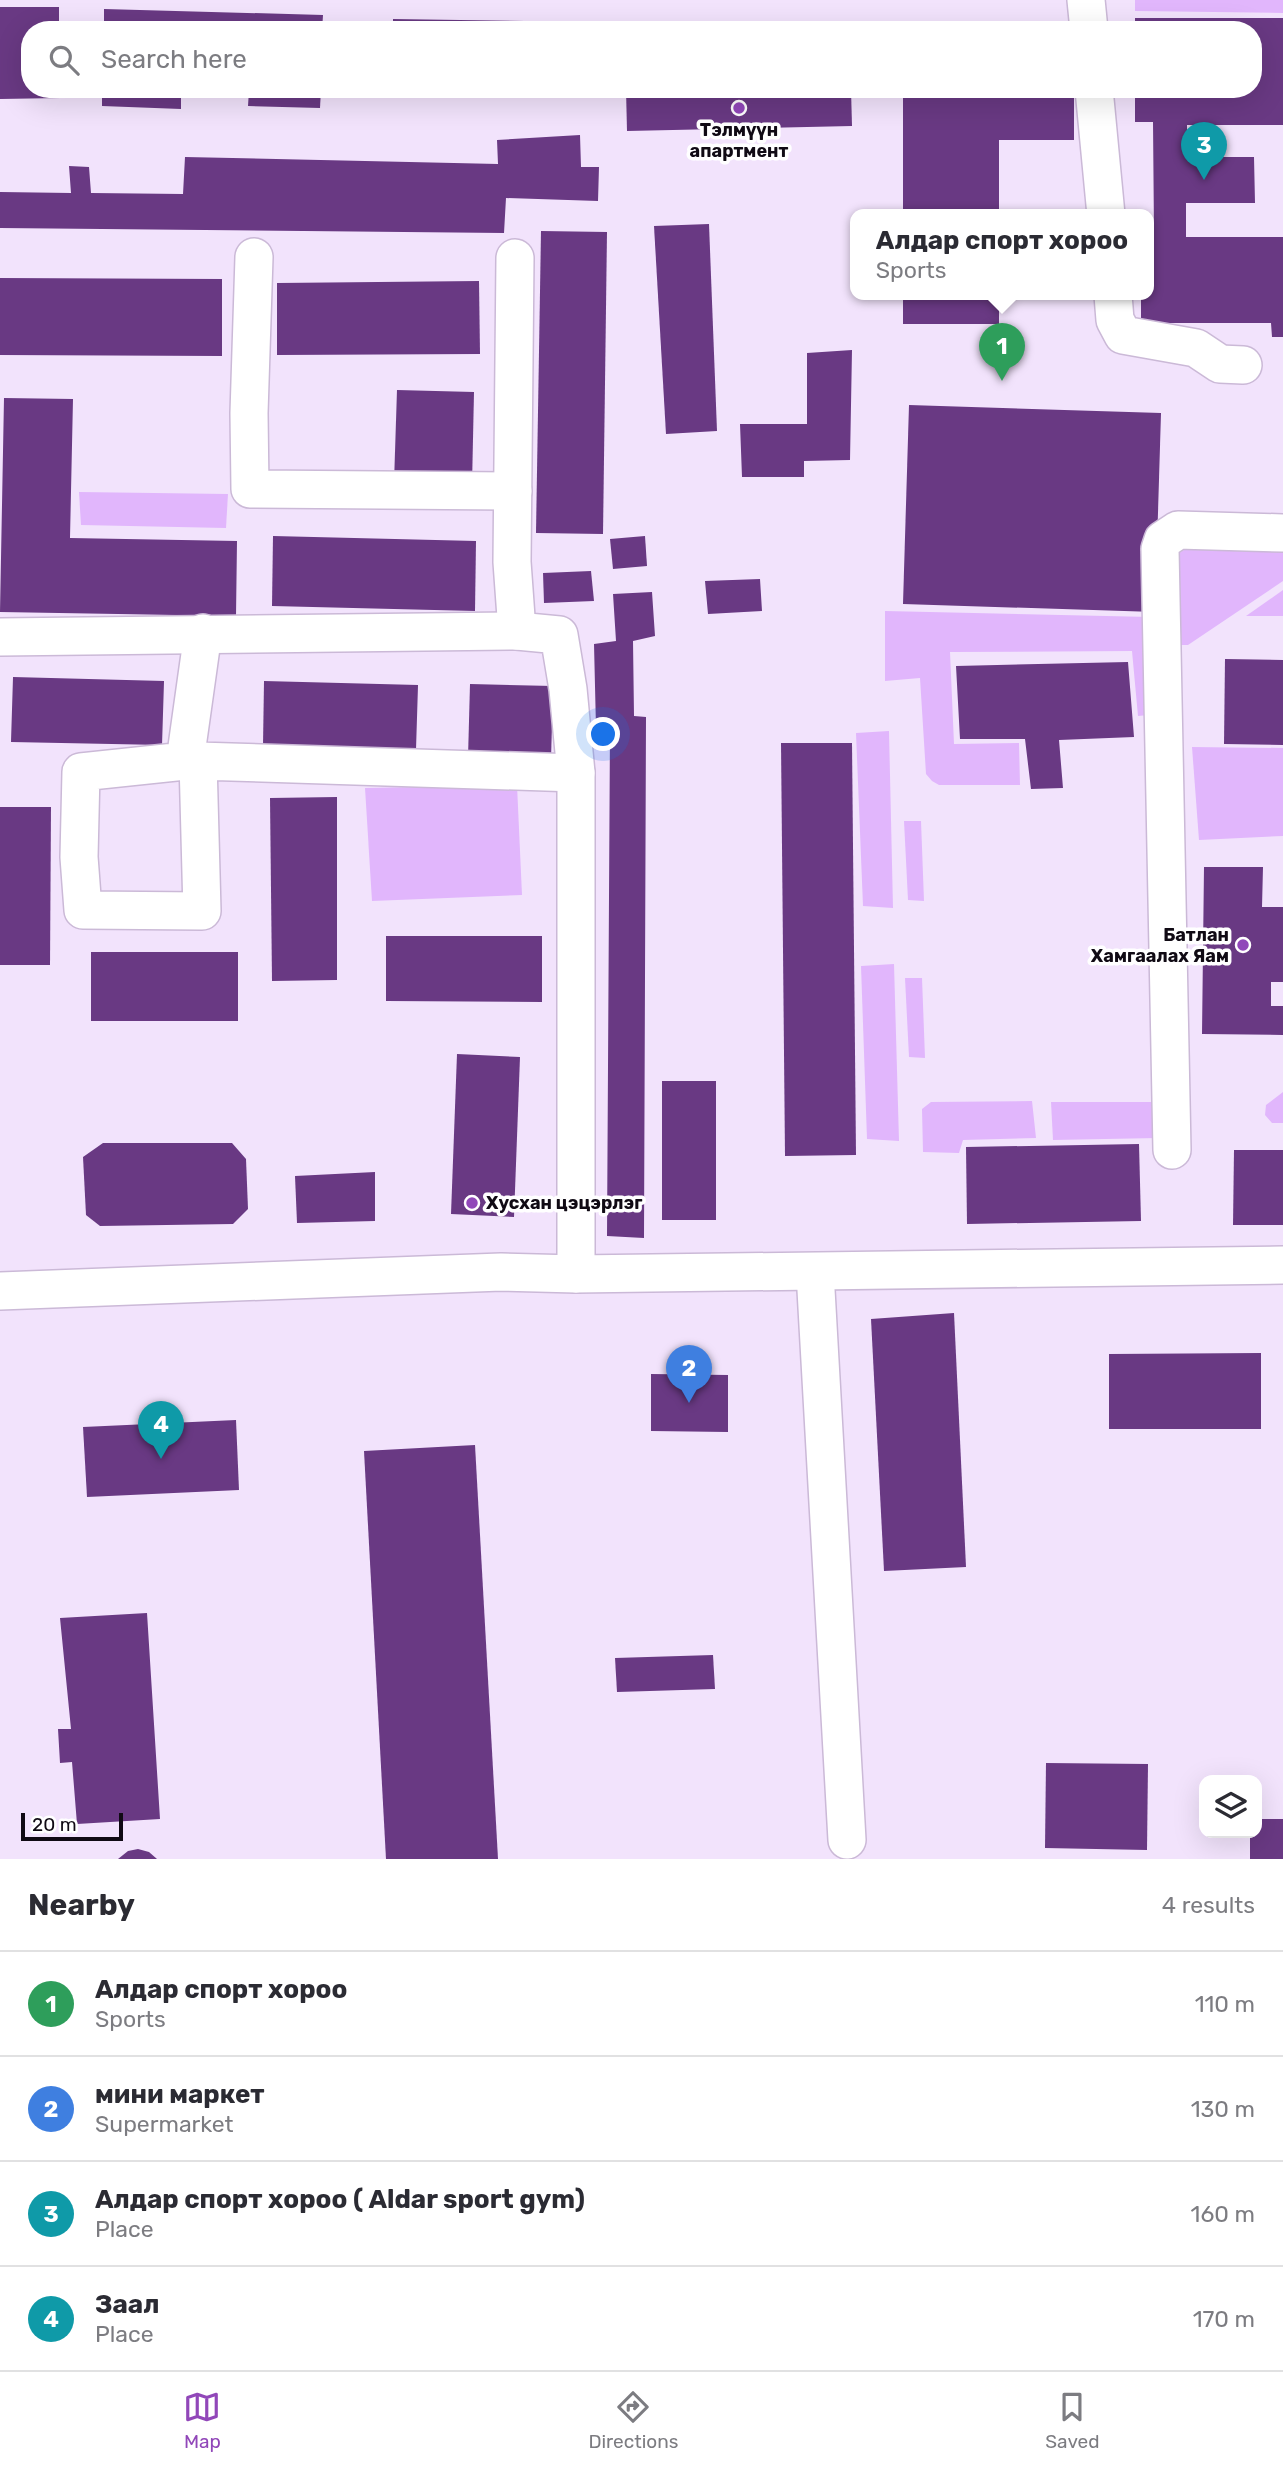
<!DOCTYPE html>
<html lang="en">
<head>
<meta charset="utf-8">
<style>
	:root { --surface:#fff; --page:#f7f7f7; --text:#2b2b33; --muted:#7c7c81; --line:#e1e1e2; --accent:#9147b9 }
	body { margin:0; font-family:Rubik,sans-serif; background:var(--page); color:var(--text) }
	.controls { position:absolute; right:21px; bottom:21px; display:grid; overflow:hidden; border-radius:14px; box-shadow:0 7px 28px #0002 }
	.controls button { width:63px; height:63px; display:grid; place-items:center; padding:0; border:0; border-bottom:2px solid var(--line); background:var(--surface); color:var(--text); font:35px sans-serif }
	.scale { position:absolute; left:21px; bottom:18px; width:102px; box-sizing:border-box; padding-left:7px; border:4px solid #100a14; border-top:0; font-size:19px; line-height:24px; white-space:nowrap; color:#100a14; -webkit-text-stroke:5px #fff; paint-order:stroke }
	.you { position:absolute; left:604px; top:735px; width:24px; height:24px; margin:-18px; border:5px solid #fff; border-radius:50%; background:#1a73e8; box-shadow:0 0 0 10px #1a73e833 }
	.badge { display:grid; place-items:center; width:46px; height:46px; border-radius:50%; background:var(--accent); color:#fff; font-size:23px; font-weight:700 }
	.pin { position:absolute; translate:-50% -58px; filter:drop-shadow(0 2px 4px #0008) }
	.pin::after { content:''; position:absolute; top:37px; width:24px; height:21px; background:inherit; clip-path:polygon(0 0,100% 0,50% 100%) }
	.popup { position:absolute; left:850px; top:209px; width:304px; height:91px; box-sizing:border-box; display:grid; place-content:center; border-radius:14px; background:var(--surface); filter:drop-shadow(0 2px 5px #0005); font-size:23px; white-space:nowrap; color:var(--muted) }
	.popup b { font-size:26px; color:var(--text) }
	.popup::after { content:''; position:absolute; left:50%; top:100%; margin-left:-14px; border:14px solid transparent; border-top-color:var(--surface) }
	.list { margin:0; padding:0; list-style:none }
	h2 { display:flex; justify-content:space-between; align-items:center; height:91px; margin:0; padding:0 28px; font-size:30px }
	h2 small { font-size:23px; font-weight:400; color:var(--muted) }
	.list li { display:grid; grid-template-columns:46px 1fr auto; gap:21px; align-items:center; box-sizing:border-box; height:105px; padding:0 28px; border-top:2px solid var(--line) }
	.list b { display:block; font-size:26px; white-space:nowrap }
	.list p { margin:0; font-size:23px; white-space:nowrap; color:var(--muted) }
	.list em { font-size:23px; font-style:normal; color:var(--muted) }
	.icon { flex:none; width:38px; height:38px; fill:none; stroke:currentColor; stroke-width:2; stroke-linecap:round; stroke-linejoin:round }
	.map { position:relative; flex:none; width:1283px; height:1859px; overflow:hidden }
	.search { position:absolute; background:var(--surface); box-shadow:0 7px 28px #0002; left:21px; right:21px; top:21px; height:77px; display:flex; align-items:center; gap:18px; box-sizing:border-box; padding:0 24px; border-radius:28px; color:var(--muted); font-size:26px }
	.sheet { height:511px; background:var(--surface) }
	nav { display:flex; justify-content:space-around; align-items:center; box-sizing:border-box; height:98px; border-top:2px solid var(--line); background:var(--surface); font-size:19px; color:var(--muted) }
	nav a { display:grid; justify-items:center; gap:4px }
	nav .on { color:var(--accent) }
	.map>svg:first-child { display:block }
	.green { fill:#e1b6fc }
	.building { fill:#693983 }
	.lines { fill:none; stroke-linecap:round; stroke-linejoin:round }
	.minor-casing { stroke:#cbb9d7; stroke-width:40 }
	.minor { stroke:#fff; stroke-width:37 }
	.poi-dot { fill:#9147b9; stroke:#fff; stroke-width:2.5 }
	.labels { text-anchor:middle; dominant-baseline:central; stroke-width:7; stroke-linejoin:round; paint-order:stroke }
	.poi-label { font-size:18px; font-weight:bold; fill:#100a14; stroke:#fff }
</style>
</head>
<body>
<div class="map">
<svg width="1283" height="1859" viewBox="0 0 1283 1859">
	<rect width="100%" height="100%" fill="#f2e3fc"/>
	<g class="green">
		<polygon points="1135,0 1283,0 1283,13 1135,11"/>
		<polygon points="79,492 228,494 226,528 81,525"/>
		<polygon points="1283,543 1283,581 1188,645 1177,645 1176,555 1187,548"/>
		<polygon points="1283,590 1283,616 1246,616"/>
		<polygon points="885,611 1151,617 1159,714 1138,716 1132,651 950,652 954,744 1019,743 1020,785 939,785 932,781 926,774 920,678 885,681"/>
		<polygon points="889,731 893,908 863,906 856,733"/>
		<polygon points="1192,747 1283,748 1283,836 1199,840"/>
		<polygon points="517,785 522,895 372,901 365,788"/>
		<polygon points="904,821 921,821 924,901 908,900"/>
		<polygon points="894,964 899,1141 867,1139 861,966"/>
		<polygon points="905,978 922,978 925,1058 909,1057"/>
		<polygon points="1283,1092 1283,1123 1272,1123 1265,1115 1266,1105"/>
		<polygon points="1032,1101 1036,1138 963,1140 959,1153 923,1152 922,1109 931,1102"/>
		<polygon points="1051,1102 1154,1102 1158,1138 1053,1140"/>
	</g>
	<g class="building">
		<polygon points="0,7 59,7 59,30 30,30 30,89 60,89 60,98 0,99"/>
		<polygon points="104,9 323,15 322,30 104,30"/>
		<polygon points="1135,18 1283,18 1283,125 1187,125 1187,157 1254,157 1255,203 1186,203 1186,237 1283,237 1283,337 1272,337 1271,323 1141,323 1141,295 1149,295 1149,233 1154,233 1153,122 1135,122 1135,89 1253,89 1253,30 1135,30"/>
		<polygon points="393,19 591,22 591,30 393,30"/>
		<polygon points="849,25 850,30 745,30 745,27"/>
		<polygon points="102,89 181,89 181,109 102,106"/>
		<polygon points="249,89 321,89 320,108 248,106"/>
		<polygon points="626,89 851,89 852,126 627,131"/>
		<polygon points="903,89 1074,89 1074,140 999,140 999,215 903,215"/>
		<polygon points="580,135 581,167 599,167 598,201 506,198 504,233 0,228 0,192 71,193 69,166 89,167 91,193 183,194 185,157 498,164 497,140"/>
		<polygon points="709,224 717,431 666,434 654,226"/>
		<polygon points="541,231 607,232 603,534 536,533"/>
		<polygon points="0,278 222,279 222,356 0,355"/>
		<polygon points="479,281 480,354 277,355 277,283"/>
		<rect x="903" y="295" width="96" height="29"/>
		<polygon points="852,350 850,460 804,461 804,477 742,477 740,424 807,424 807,353"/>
		<polygon points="397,390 474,392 472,485 394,483"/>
		<polygon points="4,398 73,399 70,538 237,541 236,616 0,612"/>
		<polygon points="909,405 1161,413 1155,612 903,604"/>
		<polygon points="273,536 476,541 475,611 272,606"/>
		<polygon points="645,536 647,566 613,569 610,539"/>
		<polygon points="591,571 594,601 544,603 543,573"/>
		<polygon points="760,579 762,611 708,614 705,581"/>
		<polygon points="652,592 655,636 633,641 634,716 646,717 644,1238 607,1236 610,728 596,728 594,644 616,641 613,594"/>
		<polygon points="1225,659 1283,660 1283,745 1224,744"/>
		<polygon points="1128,662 1134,737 1059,740 1063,788 1031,789 1025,739 960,739 956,666"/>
		<polygon points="13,677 164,681 162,745 11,742"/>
		<polygon points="264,681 418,685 416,749 263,745"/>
		<polygon points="470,684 553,686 551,760 468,758"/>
		<polygon points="781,743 852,743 856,1155 785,1156"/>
		<polygon points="337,797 337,980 272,981 270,798"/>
		<polygon points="0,807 51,807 50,965 0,965"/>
		<polygon points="1204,867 1263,867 1262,907 1283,907 1283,982 1271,982 1271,1006 1283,1006 1283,1035 1202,1034"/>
		<polygon points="386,936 542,936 542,1002 386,1001"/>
		<rect x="91" y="952" width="147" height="69"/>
		<polygon points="457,1054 520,1057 514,1217 451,1214"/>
		<rect x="662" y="1081" width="54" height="139"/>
		<polygon points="103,1143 232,1143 246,1159 248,1209 233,1224 100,1226 86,1215 83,1157"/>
		<polygon points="1139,1144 1141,1221 967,1224 966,1147"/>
		<polygon points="1234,1150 1283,1150 1283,1225 1233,1225"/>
		<polygon points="375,1172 375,1221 297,1223 295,1176"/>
		<polygon points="954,1313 966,1567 884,1571 871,1319"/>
		<polygon points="1261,1353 1261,1429 1109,1429 1109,1354"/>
		<polygon points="651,1374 728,1375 728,1432 651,1431"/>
		<polygon points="236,1420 239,1490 87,1497 83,1427"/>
		<polygon points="475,1445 498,1859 386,1859 364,1451"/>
		<polygon points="147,1613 160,1819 77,1824 72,1762 60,1763 58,1729 71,1729 60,1618"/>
		<polygon points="713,1655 715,1689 617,1692 615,1658"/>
		<polygon points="1046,1763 1148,1764 1147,1850 1045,1848"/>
		<polygon points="1257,1819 1283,1819 1283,1859 1250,1859 1250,1833 1257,1833"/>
		<polygon points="138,1849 149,1852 157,1859 118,1859 128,1851"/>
	</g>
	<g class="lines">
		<defs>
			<g id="minor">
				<polyline points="1086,0 1089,30"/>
				<polyline points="1094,89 1106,215"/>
				<polyline points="254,257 249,413 250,489 513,491"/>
				<polyline points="515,258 512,562 517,631 559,635 568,689 576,773 576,1274"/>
				<polyline points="1113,295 1115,320 1123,335 1196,348 1220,364 1243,365"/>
				<polyline points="203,633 185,761 81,772 79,857 83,910 202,911 198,761 576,773"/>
				<polyline points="0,637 517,631"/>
				<polyline points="1172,1150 1160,549 1163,540 1178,530 1283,533"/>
				<polyline points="815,1272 847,1840"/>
				<polyline points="0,1291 501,1272 576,1274 1283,1265"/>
			</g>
		</defs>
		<use href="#minor" class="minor-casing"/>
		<use href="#minor" class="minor"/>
	</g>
	<g class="poi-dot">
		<circle cx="739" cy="108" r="7"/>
		<circle cx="1243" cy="945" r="7"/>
		<circle cx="472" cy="1203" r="7"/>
	</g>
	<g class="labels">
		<g class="poi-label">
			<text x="739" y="130">Тэлмүүн<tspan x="739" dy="21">апартмент</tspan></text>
			<text x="1229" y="935" text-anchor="end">Батлан<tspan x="1229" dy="21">Хамгаалах Яам</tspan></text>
			<text x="486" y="1203" text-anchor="start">Хусхан цэцэрлэг</text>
		</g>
	</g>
</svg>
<div class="controls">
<button><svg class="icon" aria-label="layers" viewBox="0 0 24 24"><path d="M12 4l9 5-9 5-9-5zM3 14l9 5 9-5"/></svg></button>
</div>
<div class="scale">20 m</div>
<div class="you"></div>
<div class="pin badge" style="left:1002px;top:381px;background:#2e9e5b">1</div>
<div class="popup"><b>Алдар спорт хороо</b>Sports</div>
<div class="pin badge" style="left:689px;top:1403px;background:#3f7fe0">2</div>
<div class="pin badge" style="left:1204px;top:180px;background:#0f9aa8">3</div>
<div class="pin badge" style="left:161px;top:1459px;background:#0f9aa8">4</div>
<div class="search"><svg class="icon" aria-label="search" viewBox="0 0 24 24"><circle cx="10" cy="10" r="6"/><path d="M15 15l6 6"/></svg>Search here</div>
</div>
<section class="sheet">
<h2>Nearby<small>4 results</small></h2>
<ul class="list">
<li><span class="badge" style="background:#2e9e5b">1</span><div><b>Алдар спорт хороо</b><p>Sports</p></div><em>110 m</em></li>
<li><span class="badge" style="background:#3f7fe0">2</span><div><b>мини маркет</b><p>Supermarket</p></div><em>130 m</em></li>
<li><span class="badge" style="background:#0f9aa8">3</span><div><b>Алдар спорт хороо ( Aldar sport gym)</b><p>Place</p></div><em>160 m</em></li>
<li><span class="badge" style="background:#0f9aa8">4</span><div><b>Заал</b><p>Place</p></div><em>170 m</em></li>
</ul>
</section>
<nav>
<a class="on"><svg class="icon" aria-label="map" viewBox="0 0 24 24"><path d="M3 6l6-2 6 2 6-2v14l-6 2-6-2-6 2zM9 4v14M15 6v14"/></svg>Map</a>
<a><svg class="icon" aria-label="directions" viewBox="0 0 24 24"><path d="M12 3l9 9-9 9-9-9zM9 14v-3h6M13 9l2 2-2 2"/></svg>Directions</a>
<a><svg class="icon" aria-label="saved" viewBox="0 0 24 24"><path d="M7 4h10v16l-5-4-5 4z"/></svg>Saved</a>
</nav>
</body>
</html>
